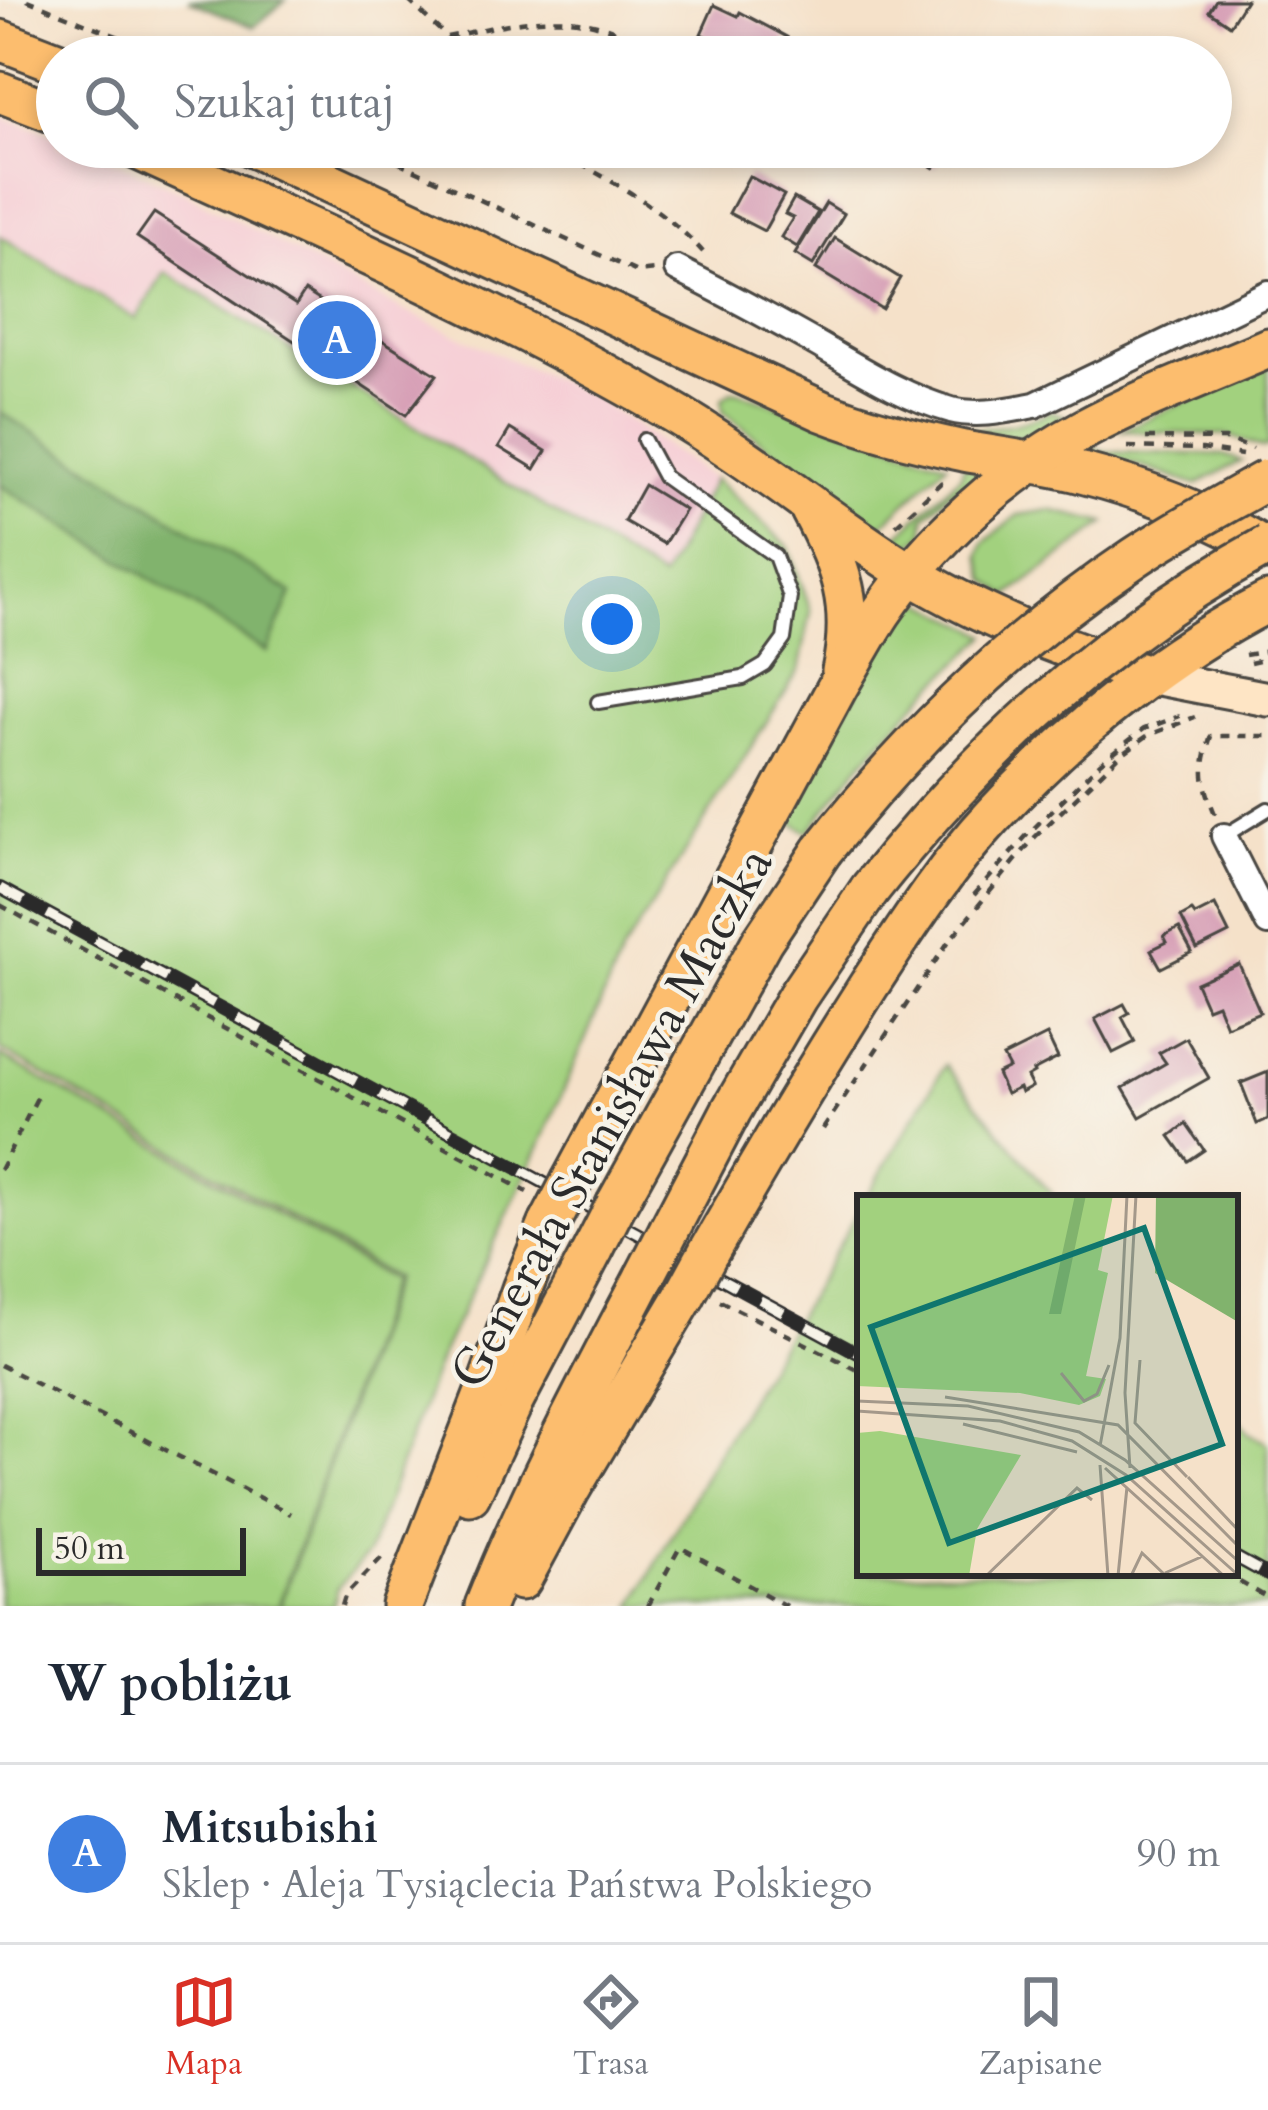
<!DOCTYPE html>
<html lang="pl">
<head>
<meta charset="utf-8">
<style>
	:root { --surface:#fff; --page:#f2f2f3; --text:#1f2937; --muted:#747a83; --line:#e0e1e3; --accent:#d93025 }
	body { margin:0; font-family:Cardo,serif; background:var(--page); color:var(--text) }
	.scale { position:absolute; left:36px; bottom:30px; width:210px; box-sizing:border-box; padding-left:12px; border:6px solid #2b2b2b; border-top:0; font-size:33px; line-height:42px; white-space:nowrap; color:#2b2b2b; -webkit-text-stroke:9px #f7f3e8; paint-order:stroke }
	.you { position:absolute; left:612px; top:624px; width:42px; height:42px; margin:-30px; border:9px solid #fff; border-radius:50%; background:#1a73e8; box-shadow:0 0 0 18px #1a73e833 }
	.badge { display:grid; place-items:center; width:78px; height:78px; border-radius:50%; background:var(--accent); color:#fff; font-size:39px; font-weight:700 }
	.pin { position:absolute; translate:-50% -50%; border:6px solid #fff; box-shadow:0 3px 12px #0006 }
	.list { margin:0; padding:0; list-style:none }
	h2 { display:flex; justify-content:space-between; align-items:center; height:156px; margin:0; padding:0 48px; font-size:51px }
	h2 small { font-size:39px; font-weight:400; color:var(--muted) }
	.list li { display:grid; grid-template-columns:78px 1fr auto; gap:36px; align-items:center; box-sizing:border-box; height:180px; padding:0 48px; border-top:3px solid var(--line) }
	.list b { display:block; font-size:45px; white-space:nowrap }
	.list p { margin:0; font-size:39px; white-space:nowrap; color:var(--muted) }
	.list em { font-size:39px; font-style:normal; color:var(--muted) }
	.icon { flex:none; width:66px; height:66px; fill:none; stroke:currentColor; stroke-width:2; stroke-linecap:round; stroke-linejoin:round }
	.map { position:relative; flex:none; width:1268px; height:1606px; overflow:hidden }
	.search { position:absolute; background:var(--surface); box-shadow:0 6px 18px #0003; left:36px; right:36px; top:36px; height:132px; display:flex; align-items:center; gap:30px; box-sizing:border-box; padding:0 42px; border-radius:66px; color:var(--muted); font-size:45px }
	.sheet { height:336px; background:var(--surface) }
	nav { display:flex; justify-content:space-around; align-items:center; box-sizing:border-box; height:168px; border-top:3px solid var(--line); background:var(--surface); font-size:33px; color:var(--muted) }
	nav a { display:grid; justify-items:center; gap:6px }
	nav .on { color:var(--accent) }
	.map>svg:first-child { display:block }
	.built { fill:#f6cfd6 }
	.green { fill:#a2d17e; stroke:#667e54; stroke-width:3 }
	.forest { fill:#81b36d; stroke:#566f4c; stroke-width:3 }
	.building { fill:#d59bb4 }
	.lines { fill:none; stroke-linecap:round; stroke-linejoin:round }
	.service-casing { stroke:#494643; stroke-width:18 }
	.minor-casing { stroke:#494643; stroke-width:30 }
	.secondary-casing { stroke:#494643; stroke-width:39 }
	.trunk-casing { stroke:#494643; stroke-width:45 }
	.path { stroke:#494643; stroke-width:4.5; stroke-dasharray:9 9; stroke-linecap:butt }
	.service { stroke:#fff; stroke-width:12 }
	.minor { stroke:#fff; stroke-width:24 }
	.secondary { stroke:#fee5c5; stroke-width:33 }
	.trunk { stroke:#fcbd6e; stroke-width:39 }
	.rail-casing { stroke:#2b2b2b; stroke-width:14 }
	.rail { stroke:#f7f3e8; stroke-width:9; stroke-dasharray:27; stroke-linecap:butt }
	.trunk-bridge-casing { stroke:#494643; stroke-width:45; stroke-linecap:butt }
	.trunk-bridge { stroke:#fcbd6e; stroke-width:39 }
	.labels { text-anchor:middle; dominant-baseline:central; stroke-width:9; stroke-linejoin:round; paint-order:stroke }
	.street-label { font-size:51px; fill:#2b2b2b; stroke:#f7f3e8 }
	.inset-road { fill:none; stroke:#a4988a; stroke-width:3 }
	.view { fill:#0f766e; fill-opacity:0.15; stroke:#0f766e; stroke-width:6 }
	.inset-edge { fill:none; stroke:#2b2b2b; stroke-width:6 }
</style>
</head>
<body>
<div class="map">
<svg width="1268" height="1606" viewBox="0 0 1268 1606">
	<rect width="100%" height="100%" fill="#f7f3e8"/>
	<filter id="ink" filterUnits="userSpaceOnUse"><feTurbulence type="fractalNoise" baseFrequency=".00833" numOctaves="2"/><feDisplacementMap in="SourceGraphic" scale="24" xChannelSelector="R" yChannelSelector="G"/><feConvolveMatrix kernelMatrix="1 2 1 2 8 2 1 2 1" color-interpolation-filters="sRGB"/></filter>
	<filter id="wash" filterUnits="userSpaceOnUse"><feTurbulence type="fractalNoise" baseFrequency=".004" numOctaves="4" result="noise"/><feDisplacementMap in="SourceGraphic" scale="48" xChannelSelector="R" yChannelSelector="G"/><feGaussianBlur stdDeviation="2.7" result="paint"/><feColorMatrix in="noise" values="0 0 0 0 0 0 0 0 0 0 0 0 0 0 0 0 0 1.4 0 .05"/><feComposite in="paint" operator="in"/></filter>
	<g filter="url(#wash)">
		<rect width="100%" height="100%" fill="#f5e1c9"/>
		<polygon class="built" points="0,115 57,136 57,147 82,147 185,193 405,311 594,398 714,479 662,579 166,272 137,319 0,236"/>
		<g class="green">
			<polygon points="0,236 136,319 165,272 662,579 714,479 788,546 811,611 799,670 622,953 539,1148 439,1359 368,1553 338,1588 333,1606 280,1606 394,1278 0,1049"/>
			<polygon points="1268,365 1268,446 1263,448 1227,435 1120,431"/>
			<polygon points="732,391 739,392 947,463 877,530 723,412 722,399"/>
			<path d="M1052 411 1066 417C1028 443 1014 440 970 432V429C1001 428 1024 423 1052 411Z"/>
			<polygon points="1093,442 1096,448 1105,452 1224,455 1241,461 1196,485 1137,465 1078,451"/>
			<polygon points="964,465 989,472 969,489 951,491 925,517 924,533 907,549 894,540 961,475"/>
			<polygon points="1050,510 1106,523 1008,596 987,580 980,555 984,543 1018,515"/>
			<polygon points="914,597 988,635 925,694 858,767 808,832 785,818 887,635"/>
			<polygon points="0,1055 391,1280 278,1606 0,1606"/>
			<polygon points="945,1065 1055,1198 866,1198"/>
			<polygon points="860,1209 860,1573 1235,1573 1235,1415 1249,1433 1268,1444 1268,1606 633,1606 721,1446"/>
		</g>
		<g class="forest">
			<polygon points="188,0 286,0 254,27"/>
			<polygon points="0,412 292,593 267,652 0,485"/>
		</g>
		<g id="blocks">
			<g class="building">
				<polygon points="1216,0 1246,0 1230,25 1209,11"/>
				<polygon points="714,5 738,16 740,12 787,37 776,57 728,57 719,52 723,44 701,34"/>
				<polygon points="899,147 947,147 934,168"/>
				<polygon points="749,176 784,195 764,231 729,213"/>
				<polygon points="794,198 818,212 797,247 781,237 793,218 785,214"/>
				<polygon points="826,203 844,214 813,265 795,254"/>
				<polygon points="154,213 296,305 305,291 437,375 406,415 137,237"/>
				<polygon points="835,238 900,278 882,309 816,269"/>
				<polygon points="510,429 546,451 535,469 499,447"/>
				<polygon points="644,485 685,510 664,544 624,521"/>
				<polygon points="1215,905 1229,933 1197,949 1181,917 1192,911 1195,915"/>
				<polygon points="1179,928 1192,952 1161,968 1151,950 1167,942 1164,936"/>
				<polygon points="1239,964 1260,1012 1226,1026 1217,1004 1207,1008 1196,983"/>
				<polygon points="1124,1004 1129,1013 1122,1017 1135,1042 1113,1053 1095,1019"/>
				<polygon points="1047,1035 1058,1058 1033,1071 1034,1073 1027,1077 1032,1087 1021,1093 1019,1088 1006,1094 997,1074 1009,1068 1003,1057"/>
				<polygon points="1186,1038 1209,1078 1140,1117 1123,1088 1166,1063 1159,1053"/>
				<polygon points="1268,1072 1268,1119 1257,1124 1241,1083"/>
				<polygon points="1186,1124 1204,1150 1188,1161 1170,1136"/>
			</g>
		</g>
	</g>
	<g filter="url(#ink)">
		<use href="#blocks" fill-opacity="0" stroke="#494643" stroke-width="3"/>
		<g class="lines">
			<defs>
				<g id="service">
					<polyline points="598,702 743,678 765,665 784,639 790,597 775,556 664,477 644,440"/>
					<polyline points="1224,836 1268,809"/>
				</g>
				<g id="minor">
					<path d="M677 269C725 293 771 318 817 344 859 368 904 397 951 410 979 417 1007 410 1035 405L1268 293"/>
					<polyline points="1224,836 1268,923"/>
				</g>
				<polyline id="secondary" points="1148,676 1268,699"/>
				<g id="trunk">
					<polyline points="0,40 57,62"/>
					<polyline points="0,92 57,114"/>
					<path d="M132 147C311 229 493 308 664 407 746 454 819 515 898 566 975 615 1062 648 1148 676"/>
					<path d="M253 147 822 411C868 429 916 441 964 451 1003 458 1043 463 1082 473 1148 490 1210 514 1268 550"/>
					<path d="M811 510C841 566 856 606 842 671"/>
					<path d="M572 1180 839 684C853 661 866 636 881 613 932 538 1004 473 1083 430 1140 399 1209 374 1268 348"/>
					<polyline points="617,1203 762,941 822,851"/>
					<polyline points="669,1230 731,1111 797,997 870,889"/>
					<path d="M708 1253C760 1162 813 1073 869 985 907 927 946 866 994 815 1071 731 1167 654 1268 602"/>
					<polyline points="470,1495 513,1402 594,1248"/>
					<polyline points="521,1580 569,1491 684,1297"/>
					<polyline points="402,1606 486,1390 522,1289 549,1224"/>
					<path d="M485 1606C530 1492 588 1384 645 1276"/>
				</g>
			</defs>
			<use href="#service" class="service-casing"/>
			<use href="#minor" class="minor-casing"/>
			<use href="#secondary" class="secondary-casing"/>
			<use href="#trunk" class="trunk-casing"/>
			<g class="path">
				<polyline points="27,0 169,57"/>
				<polyline points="408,0 447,37 462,57"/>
				<path d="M447 37C506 25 558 7 617 32 631 38 645 49 658 57"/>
				<polyline points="365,147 637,272 654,270"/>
				<path d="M548 147C603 176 661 205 703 252"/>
				<polyline points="1146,438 1226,439 1253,449"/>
				<polyline points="1128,447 1202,449 1242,455"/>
				<polyline points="896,525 945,479"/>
				<polyline points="1245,655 1268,651"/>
				<polyline points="1250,663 1268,659"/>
				<path d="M1215 814C1202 782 1200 769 1211 736H1268"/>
				<polyline points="974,895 1028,834 1100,763 1144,729 1180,716"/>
				<polyline points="0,905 527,1192"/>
				<polyline points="823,1129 949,941 1035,837 1119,756 1147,736 1195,717"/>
				<polyline points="0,1170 39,1094"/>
				<polyline points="720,1301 860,1371"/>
				<polyline points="0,1365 291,1514"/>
				<polyline points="1224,1573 1268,1598"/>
				<polyline points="342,1606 345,1596 383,1556"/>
				<polyline points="648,1606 680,1547 786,1606"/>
			</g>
			<use href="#service" class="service"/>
			<use href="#minor" class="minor"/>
			<use href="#secondary" class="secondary"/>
			<use href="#trunk" class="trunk"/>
			<defs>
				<g id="rail">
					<polyline points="0,888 860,1354"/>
					<polyline points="1235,1557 1268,1575"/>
				</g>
			</defs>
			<use href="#rail" class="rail-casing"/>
			<use href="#rail" class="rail"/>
			<defs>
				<g id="trunk-bridge">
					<path d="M822 851C912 737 1013 639 1134 558 1177 529 1223 505 1268 479"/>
					<path d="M870 889C980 751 1112 630 1268 545"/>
					<polyline points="549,1224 572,1180"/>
					<polyline points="594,1248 617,1203"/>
					<polyline points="645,1276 669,1230"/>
					<polyline points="684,1297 708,1253"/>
				</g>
			</defs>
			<use href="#trunk-bridge" class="trunk-bridge-casing"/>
			<use href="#trunk-bridge" class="trunk-bridge"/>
		</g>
	</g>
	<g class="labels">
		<g class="street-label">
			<text transform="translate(612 1118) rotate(-61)">Generała Stanisława Maczka</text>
		</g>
	</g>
	<g transform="translate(857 1195)">
		<rect width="381" height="381" fill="#f5e1c9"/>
		<path d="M0 0H256L241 75 251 78 229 181 249 184 243 201 222 210 163 198 0 191ZM23 236 164 260 120 334 112 381H0V238Z" fill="#a2d17e"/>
		<path d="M218 0H229L204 119H192ZM299 0H381V127L298 78Z" fill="#81b36d"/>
		<path class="inset-road" d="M283 165 278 228 330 282M204 178 227 206 240 199 252 170M88 202 261 230 381 351M0 206 111 211 222 237 268 265 381 366M0 216 143 226 215 246 269 280 381 380M106 229 220 257M243 251 263 143 270 0M243 270 251 381M248 273 367 381M273 273 268 198 279 0M331 282 381 335M308 378 344 362M129 381 220 293 235 305M261 381 270 292M274 381 285 358 307 379"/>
		<path class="view" d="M287 33 365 249 92 348 14 132Z"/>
		<rect width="381" height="381" class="inset-edge"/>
	</g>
</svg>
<div class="scale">50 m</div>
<div class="you"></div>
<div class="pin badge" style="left:337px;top:340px;background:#3f7fe0">A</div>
<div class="search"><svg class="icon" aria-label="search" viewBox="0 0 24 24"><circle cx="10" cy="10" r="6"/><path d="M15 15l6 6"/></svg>Szukaj tutaj</div>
</div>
<section class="sheet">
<h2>W pobliżu<small></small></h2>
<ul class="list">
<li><span class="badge" style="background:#3f7fe0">A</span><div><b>Mitsubishi</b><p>Sklep · Aleja Tysiąclecia Państwa Polskiego</p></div><em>90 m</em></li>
</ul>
</section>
<nav>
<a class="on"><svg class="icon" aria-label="map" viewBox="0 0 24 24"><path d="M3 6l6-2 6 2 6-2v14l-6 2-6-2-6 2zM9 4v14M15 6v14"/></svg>Mapa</a>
<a><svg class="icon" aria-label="directions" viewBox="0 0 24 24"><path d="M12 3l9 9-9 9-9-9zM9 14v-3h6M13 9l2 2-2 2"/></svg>Trasa</a>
<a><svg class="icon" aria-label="saved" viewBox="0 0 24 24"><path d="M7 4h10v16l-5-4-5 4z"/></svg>Zapisane</a>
</nav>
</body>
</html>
